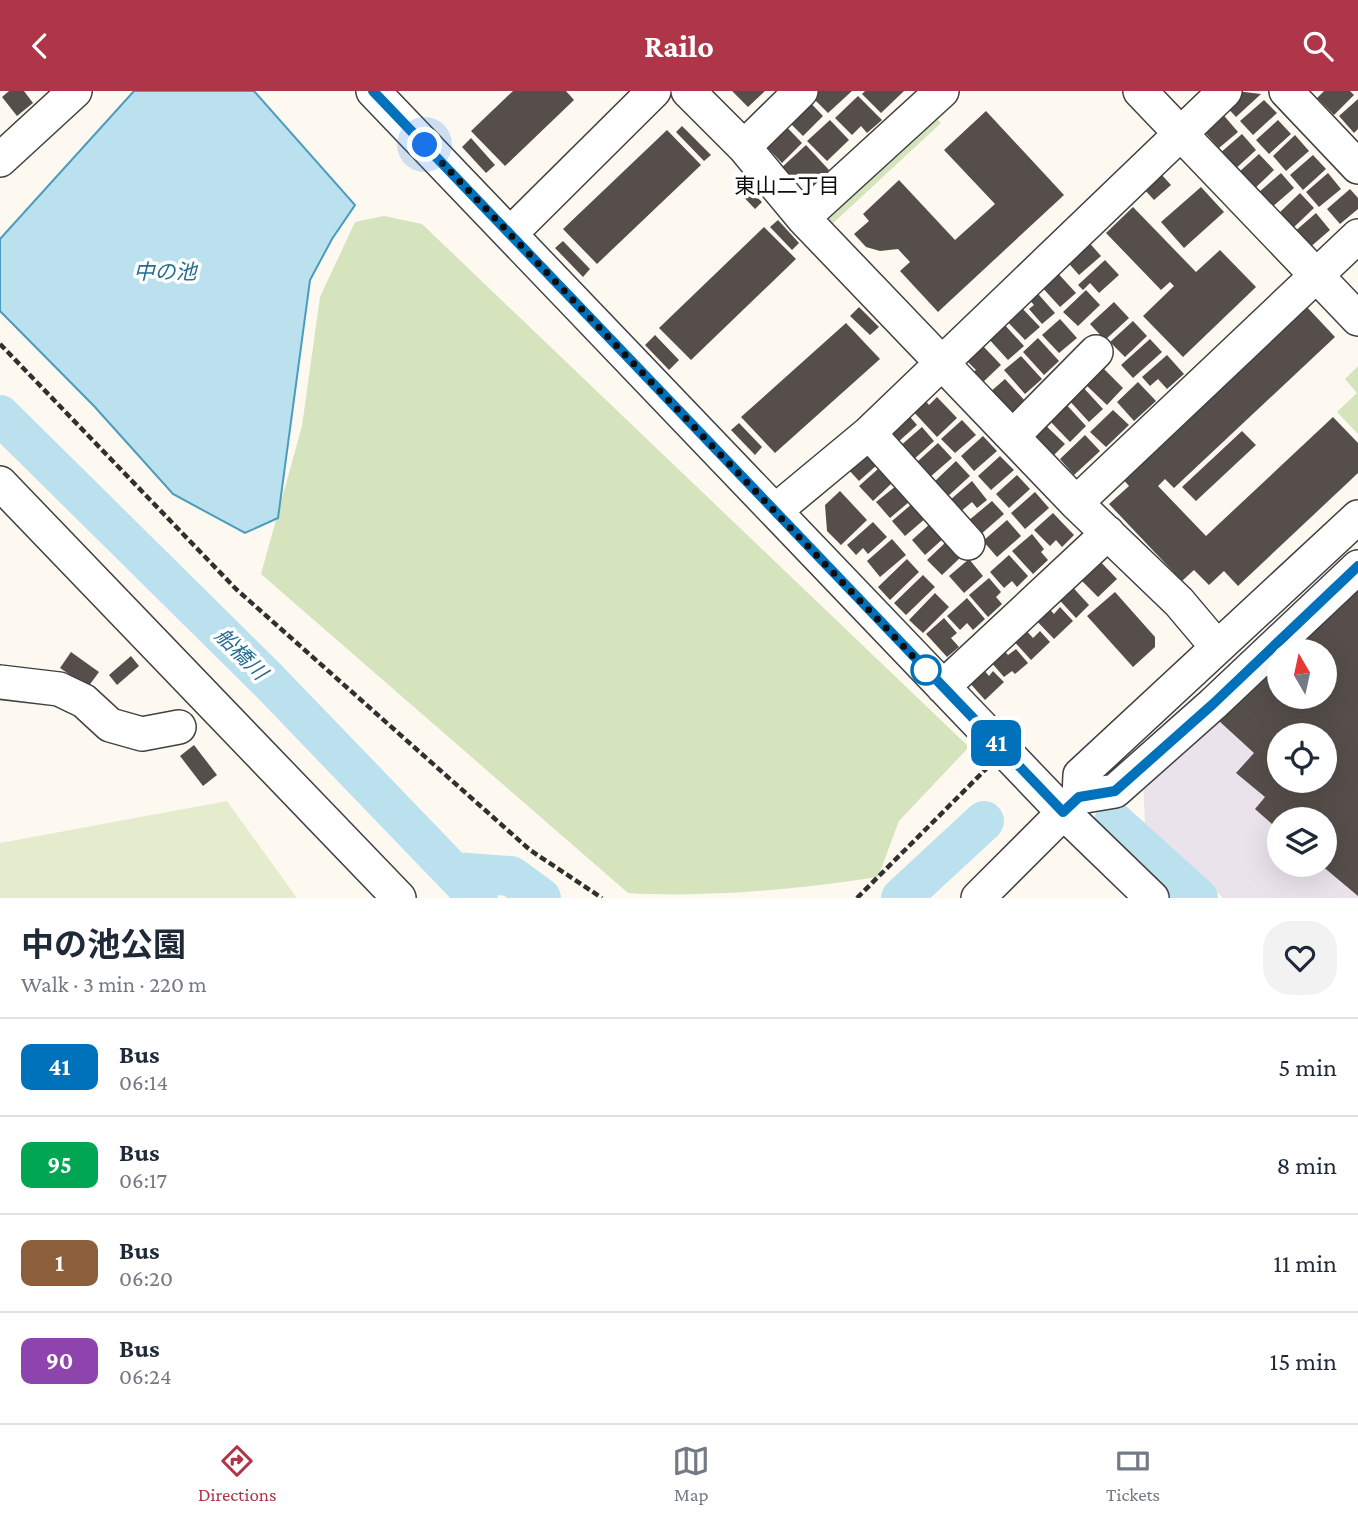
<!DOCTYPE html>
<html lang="en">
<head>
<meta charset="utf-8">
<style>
  body { margin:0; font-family:"Crimson Pro","Noto Sans JP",serif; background:#f2f2f3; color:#1f2937; height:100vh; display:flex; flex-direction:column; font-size:26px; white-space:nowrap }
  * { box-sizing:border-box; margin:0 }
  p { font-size:23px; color:#747a83 }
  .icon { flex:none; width:38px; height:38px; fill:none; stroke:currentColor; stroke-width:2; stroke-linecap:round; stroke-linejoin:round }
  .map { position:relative; height:807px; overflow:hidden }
  .panel { display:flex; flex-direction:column; background:#fff; flex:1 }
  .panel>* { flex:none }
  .badge { padding:0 14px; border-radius:10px; font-size:24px; line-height:46px }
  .needle { width:46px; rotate:351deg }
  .controls { position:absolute; left:1267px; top:548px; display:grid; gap:14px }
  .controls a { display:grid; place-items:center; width:70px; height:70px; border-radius:50%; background:#fff; box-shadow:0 7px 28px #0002; font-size:35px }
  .you { position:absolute; width:35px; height:35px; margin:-18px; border:5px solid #fff; border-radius:50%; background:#1a73e8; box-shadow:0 0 0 10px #1a73e833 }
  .map>.badge { position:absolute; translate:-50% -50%; box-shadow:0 0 0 4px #fff }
  .round { display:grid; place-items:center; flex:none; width:74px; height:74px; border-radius:28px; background:#f2f2f3 }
  .overview { display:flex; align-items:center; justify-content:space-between; height:119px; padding:0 21px }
  h1 { font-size:33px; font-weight:700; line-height:52px }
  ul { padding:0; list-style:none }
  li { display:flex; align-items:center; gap:21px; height:98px; padding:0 21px; border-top:2px solid #e0e1e3 }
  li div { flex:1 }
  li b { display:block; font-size:26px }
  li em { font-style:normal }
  li .badge { min-width:77px; font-weight:700; text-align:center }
  header { display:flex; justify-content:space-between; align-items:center; height:91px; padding:0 21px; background:#ae3648; color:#fff; font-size:32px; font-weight:700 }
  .dock { display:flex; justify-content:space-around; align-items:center; height:98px; border-top:2px solid #e0e1e3; background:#fff; font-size:19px; color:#747a83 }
  .dock a { display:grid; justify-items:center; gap:4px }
  .dock .on { color:#ae3648 }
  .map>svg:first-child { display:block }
  .industrial { fill:#eae3eb; fill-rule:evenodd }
  .green { fill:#d5e4bd }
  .pitch { fill:#e5ecce }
  .water { fill:#bbe1ef; stroke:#4a9cbd; stroke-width:2 }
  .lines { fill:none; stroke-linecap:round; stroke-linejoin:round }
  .river { stroke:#bbe1ef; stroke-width:40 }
  .building { fill:#554e4b; fill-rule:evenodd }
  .minor-casing { stroke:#414141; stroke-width:36 }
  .path { stroke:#303030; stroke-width:4.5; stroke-dasharray:7 3.5; stroke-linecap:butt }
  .minor { stroke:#fff; stroke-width:33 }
  .line-casing { stroke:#fff; stroke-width:16 }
  .line { stroke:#0072bc; stroke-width:10 }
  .walk { stroke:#0e0e0e; stroke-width:7; stroke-dasharray:0 12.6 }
  .stop-dot { fill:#fff; stroke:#0072bc; stroke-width:3.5 }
  .labels { text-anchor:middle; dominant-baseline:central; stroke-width:7; stroke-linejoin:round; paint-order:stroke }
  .neighbourhood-label { font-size:21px; fill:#0e0e0e; stroke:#fff }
  .water-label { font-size:21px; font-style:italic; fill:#256d91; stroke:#fff }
</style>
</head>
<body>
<header><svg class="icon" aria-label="back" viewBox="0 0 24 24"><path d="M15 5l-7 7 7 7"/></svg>Railo<svg class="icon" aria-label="search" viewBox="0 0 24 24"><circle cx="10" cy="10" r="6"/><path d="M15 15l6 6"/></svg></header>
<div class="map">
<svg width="1358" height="807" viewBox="0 0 1358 807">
  <rect width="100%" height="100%" fill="#fdf9f0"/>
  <path class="industrial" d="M1358 491V807H1223L1145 732 1143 689 1279 563V606H1325V560ZM1279 644H1325V690H1279ZM1279 728H1325V774H1279Z"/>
  <path class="green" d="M928 18 941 32 829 136 828 120Z
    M384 125 422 133 969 656 899 730 878 786C801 798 705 807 628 802L261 483 302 335 320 206 355 131Z
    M1358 275V343L1337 321 1357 302 1345 288Z"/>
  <path class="pitch" d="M227 710 297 807H0V752Z"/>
  <path class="water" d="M134 0H254L355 114 332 148 310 189 278 427 245 442 173 403 94 315 0 220V148Z"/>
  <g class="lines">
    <path class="river" d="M0 324 269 590 478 807
      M1114 731 1198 807
      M453 781 511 785 541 807
      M901 807 984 730"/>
  </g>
  <path class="building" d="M9 0H24L33 12 17 25 2 6Z
    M513 0H566L574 9 505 75 471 40Z
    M732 0H765L748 16Z
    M811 0H852L828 22 808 2Z
    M865 0H904L881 22 862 3Z
    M1236 0 1261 3 1236 26 1223 12Z
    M1324 0H1350L1354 4 1334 24 1317 7Z
    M804 5 823 25 803 45 783 25Z
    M858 5 882 29 867 42 861 35 852 44 835 27Z
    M1358 8V38L1354 42 1339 25Z
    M1264 9 1277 22 1253 44 1240 30Z
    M986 20 1064 104 938 221 900 180 910 171 898 158 880 160 866 156 854 143 869 130 863 123 899 89 955 149 995 113 944 59Z
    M1220 20 1238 41 1219 57 1201 37Z
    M780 29 802 52 782 72 760 49Z
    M830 29 849 49 827 70 807 50Z
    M1278 29 1291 43 1269 63 1256 49Z
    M682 35 711 64 704 70 676 41Z
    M667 39 701 74 597 173 563 138Z
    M1242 43 1256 59 1233 80 1219 63Z
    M1295 44 1309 60 1286 80 1273 65Z
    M471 47 495 74 486 82 462 56Z
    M806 54 829 79 813 94 804 84 794 94 780 78Z
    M1259 63 1274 79 1253 99 1238 82Z
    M1313 64 1326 78 1303 99 1290 84Z
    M1281 82 1294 97 1271 117 1258 102Z
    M1328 82 1341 98 1319 116 1306 101Z
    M1161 83 1171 94 1154 109 1144 98Z
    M743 93 762 111 755 118 737 99Z
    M1201 96 1224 121 1184 157 1161 131Z
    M1350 98 1358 107V118L1340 133 1327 118Z
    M1300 102 1314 117 1292 138 1278 123Z
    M1133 116 1196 181 1220 159 1256 196 1183 266 1143 225 1174 195 1170 191 1161 199 1106 142Z
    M1316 122 1330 139 1308 158 1293 142Z
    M778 129 799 152 792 159 770 136Z
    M764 136 796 168 691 269 659 237Z
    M1086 148 1101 165 1079 184 1064 167Z
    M563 150 590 178 583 186 555 157Z
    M1105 169 1119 184 1099 202 1090 192 1083 199 1078 194Z
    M1054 178 1076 202 1060 216 1039 193Z
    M1032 196 1055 222 1042 233 1029 218 1034 214 1024 203Z
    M1086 199 1100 214 1078 235 1063 221Z
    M1114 211 1129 227 1105 249 1090 233Z
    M1305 214 1335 246 1174 397 1165 388 1158 395 1206 445 1333 326 1358 352V382L1238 495 1224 480 1209 494 1194 479 1182 490 1109 413 1129 395 1122 387Z
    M1020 215 1040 236 1025 249 1005 228Z
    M859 216 879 236 870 244 850 225Z
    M1060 228 1077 247 1059 262 1042 244Z
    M1133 230 1147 245 1125 266 1110 251Z
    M846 232 880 268 775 362 741 326Z
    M1003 232 1024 255 1008 269 987 246Z
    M655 244 679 269 669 279 645 254Z
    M1038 247 1059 270 1044 284 1023 261Z
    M1150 248 1162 261 1133 287 1121 274Z
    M983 255 1001 274 981 293 971 283 976 279 967 270Z
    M1167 264 1184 283 1167 298 1158 288 1150 295 1142 286Z
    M1021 265 1042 288 1025 303 1004 279Z
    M1102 276 1123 297 1107 314 1085 293Z
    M1005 288 1027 312 1010 327 989 302Z
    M1138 291 1156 310 1134 330 1117 311Z
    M1081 294 1103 318 1089 331 1067 307Z
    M937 306 957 327 937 346 911 318 923 307 929 314Z
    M1064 311 1086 335 1070 351 1047 327Z
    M1113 319 1129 334 1106 356 1090 341Z
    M905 320 917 334 897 352 889 344Z
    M962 329 976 344 955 362 941 348Z
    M1041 330 1065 353 1049 369 1025 346Z
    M739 332 762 356 755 364 731 339Z
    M922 336 934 350 912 370 899 356Z
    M1242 340 1256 354 1196 410 1182 396Z
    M1085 344 1100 360 1074 384 1060 368Z
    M983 345 997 360 974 380 961 365Z
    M938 352 952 367 930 386 917 371Z
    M865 360 877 374 859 390 847 377Z
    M1000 365 1014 379 991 399 978 385Z
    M956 370 970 385 947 406 934 391Z
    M878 378 892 392 873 410 859 395Z
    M1017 384 1030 398 1009 417 996 403Z
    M972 390 987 409 977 417 972 411 960 421 950 409Z
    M896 395 909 411 890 427 876 411Z
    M840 400 867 429 841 454 827 440 825 414Z
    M1035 401 1049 417 1025 438 1011 422Z
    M992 410 1004 423 980 444 968 430Z
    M913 412 926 427 905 445 892 430Z
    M1053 422 1074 444 1062 456 1056 449 1050 455 1034 439Z
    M1007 429 1021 445 997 466 983 450Z
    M873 431 887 446 868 463 863 457 856 464 847 454Z
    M932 431 945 446 925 464 912 449Z
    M1032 443 1044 458 1041 461 1048 469 1033 483 1012 460Z
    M892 448 906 464 880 486 867 470Z
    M946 451 961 466 942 484 927 469Z
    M1009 464 1028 485 1017 496 1012 490 1004 497 990 481Z
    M1096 466 1117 488 1098 506 1076 484Z
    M907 468 919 481 890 509 878 496Z
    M969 468 983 485 964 502 949 485Z
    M923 484 935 496 906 524 894 512Z
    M989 487 1001 501 996 506 1002 513 988 526 969 504Z
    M1067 490 1089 514 1076 527 1053 502Z
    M1358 492V805L1321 774H1325V728H1279V739L1255 718 1265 706 1236 682 1254 662 1218 629 1279 569V606H1325V560H1288ZM1279 644H1325V690H1279Z
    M1115 501 1155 546V556L1133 576 1087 525Z
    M935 502 949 516 923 542 909 529Z
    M967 507 985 528 973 539 967 532 960 539 947 525Z
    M1045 513 1054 523 1060 516 1073 530 1054 548 1032 525Z
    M944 527 957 542 951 547 959 556 947 566 926 543Z
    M1022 535 1033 547 1040 540 1050 551 1031 569 1010 546Z
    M1000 555 1008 564 1016 558 1028 572 1015 583 1012 580 1004 586 990 570Z
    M71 561 99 581 88 596 60 577Z
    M131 565 139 575 117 594 109 584Z
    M982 577 989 585 993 580 1004 591 985 609 968 590Z
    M194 654 217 684 203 695 180 665Z"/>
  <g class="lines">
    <g class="minor-casing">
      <path id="minor" d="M373 0 1063 721 1152 807
        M688 0 744 56 803 127 1076 412 1179 511 1217 556
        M1140 0 1358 228
        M1286 0 1358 76
        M744 56 801 0
        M0 69 75 0
        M803 127 942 0
        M510 143 654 0
        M869 342 968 452
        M1013 345 1096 261
        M0 392 399 807
        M1076 412 1358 145
        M775 420 869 342 1225 0
        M0 591 59 598 84 610 110 634 142 643 179 636
        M943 596 1108 442
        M1079 706 1080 684 1358 426
        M978 807 1079 706 1115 700 1213 613 1358 476"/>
    </g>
    <path class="path" d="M0 253 236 498 530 759 602 807
      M857 807 987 677"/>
    <use href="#minor" class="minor"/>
  </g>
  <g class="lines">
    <g class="line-casing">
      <path id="line" d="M373 0 1063 721 1079 706 1115 700 1213 613 1358 475"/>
    </g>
    <use href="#line" class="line"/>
    <path class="walk" d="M425 54 929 582 926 579"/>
  </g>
  <circle class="stop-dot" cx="926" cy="579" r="14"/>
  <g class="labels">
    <g class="neighbourhood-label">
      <text x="787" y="95">東山二丁目</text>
    </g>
    <g class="water-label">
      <text x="165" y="181">中の池</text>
      <text transform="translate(241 563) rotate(45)">船橋川</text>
    </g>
  </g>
</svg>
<div class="controls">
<a><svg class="needle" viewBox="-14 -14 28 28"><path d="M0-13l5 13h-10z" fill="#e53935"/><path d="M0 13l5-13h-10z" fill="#747a83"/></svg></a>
<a><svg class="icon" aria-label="locate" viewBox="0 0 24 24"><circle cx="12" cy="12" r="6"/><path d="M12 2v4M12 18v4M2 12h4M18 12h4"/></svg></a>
<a><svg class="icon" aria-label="layers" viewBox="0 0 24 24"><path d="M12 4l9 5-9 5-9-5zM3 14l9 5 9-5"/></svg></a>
</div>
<div class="you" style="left:425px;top:54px"></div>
<b class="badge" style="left:996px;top:652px;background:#0072bc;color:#fff">41</b>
</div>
<section class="panel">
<div class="overview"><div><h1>中の池公園</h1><p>Walk · 3 min · 220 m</p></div><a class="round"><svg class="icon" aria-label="heart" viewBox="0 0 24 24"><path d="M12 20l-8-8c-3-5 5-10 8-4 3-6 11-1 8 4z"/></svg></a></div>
<ul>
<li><span class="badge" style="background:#0072bc;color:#fff">41</span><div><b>Bus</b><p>06:14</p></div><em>5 min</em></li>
<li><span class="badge" style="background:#00a651;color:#fff">95</span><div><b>Bus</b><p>06:17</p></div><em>8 min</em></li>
<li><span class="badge" style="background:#8b5e3c;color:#fff">1</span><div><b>Bus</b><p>06:20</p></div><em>11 min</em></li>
<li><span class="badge" style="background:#8e44ad;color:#fff">90</span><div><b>Bus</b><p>06:24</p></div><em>15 min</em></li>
</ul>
</section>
<nav class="dock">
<a class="on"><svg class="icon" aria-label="directions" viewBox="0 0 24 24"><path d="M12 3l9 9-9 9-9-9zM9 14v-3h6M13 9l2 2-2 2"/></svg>Directions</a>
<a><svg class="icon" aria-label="map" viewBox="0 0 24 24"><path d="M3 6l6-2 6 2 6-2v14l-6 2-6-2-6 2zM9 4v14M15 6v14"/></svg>Map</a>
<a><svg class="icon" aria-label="tickets" viewBox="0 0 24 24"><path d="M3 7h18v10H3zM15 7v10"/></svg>Tickets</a>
</nav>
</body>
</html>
